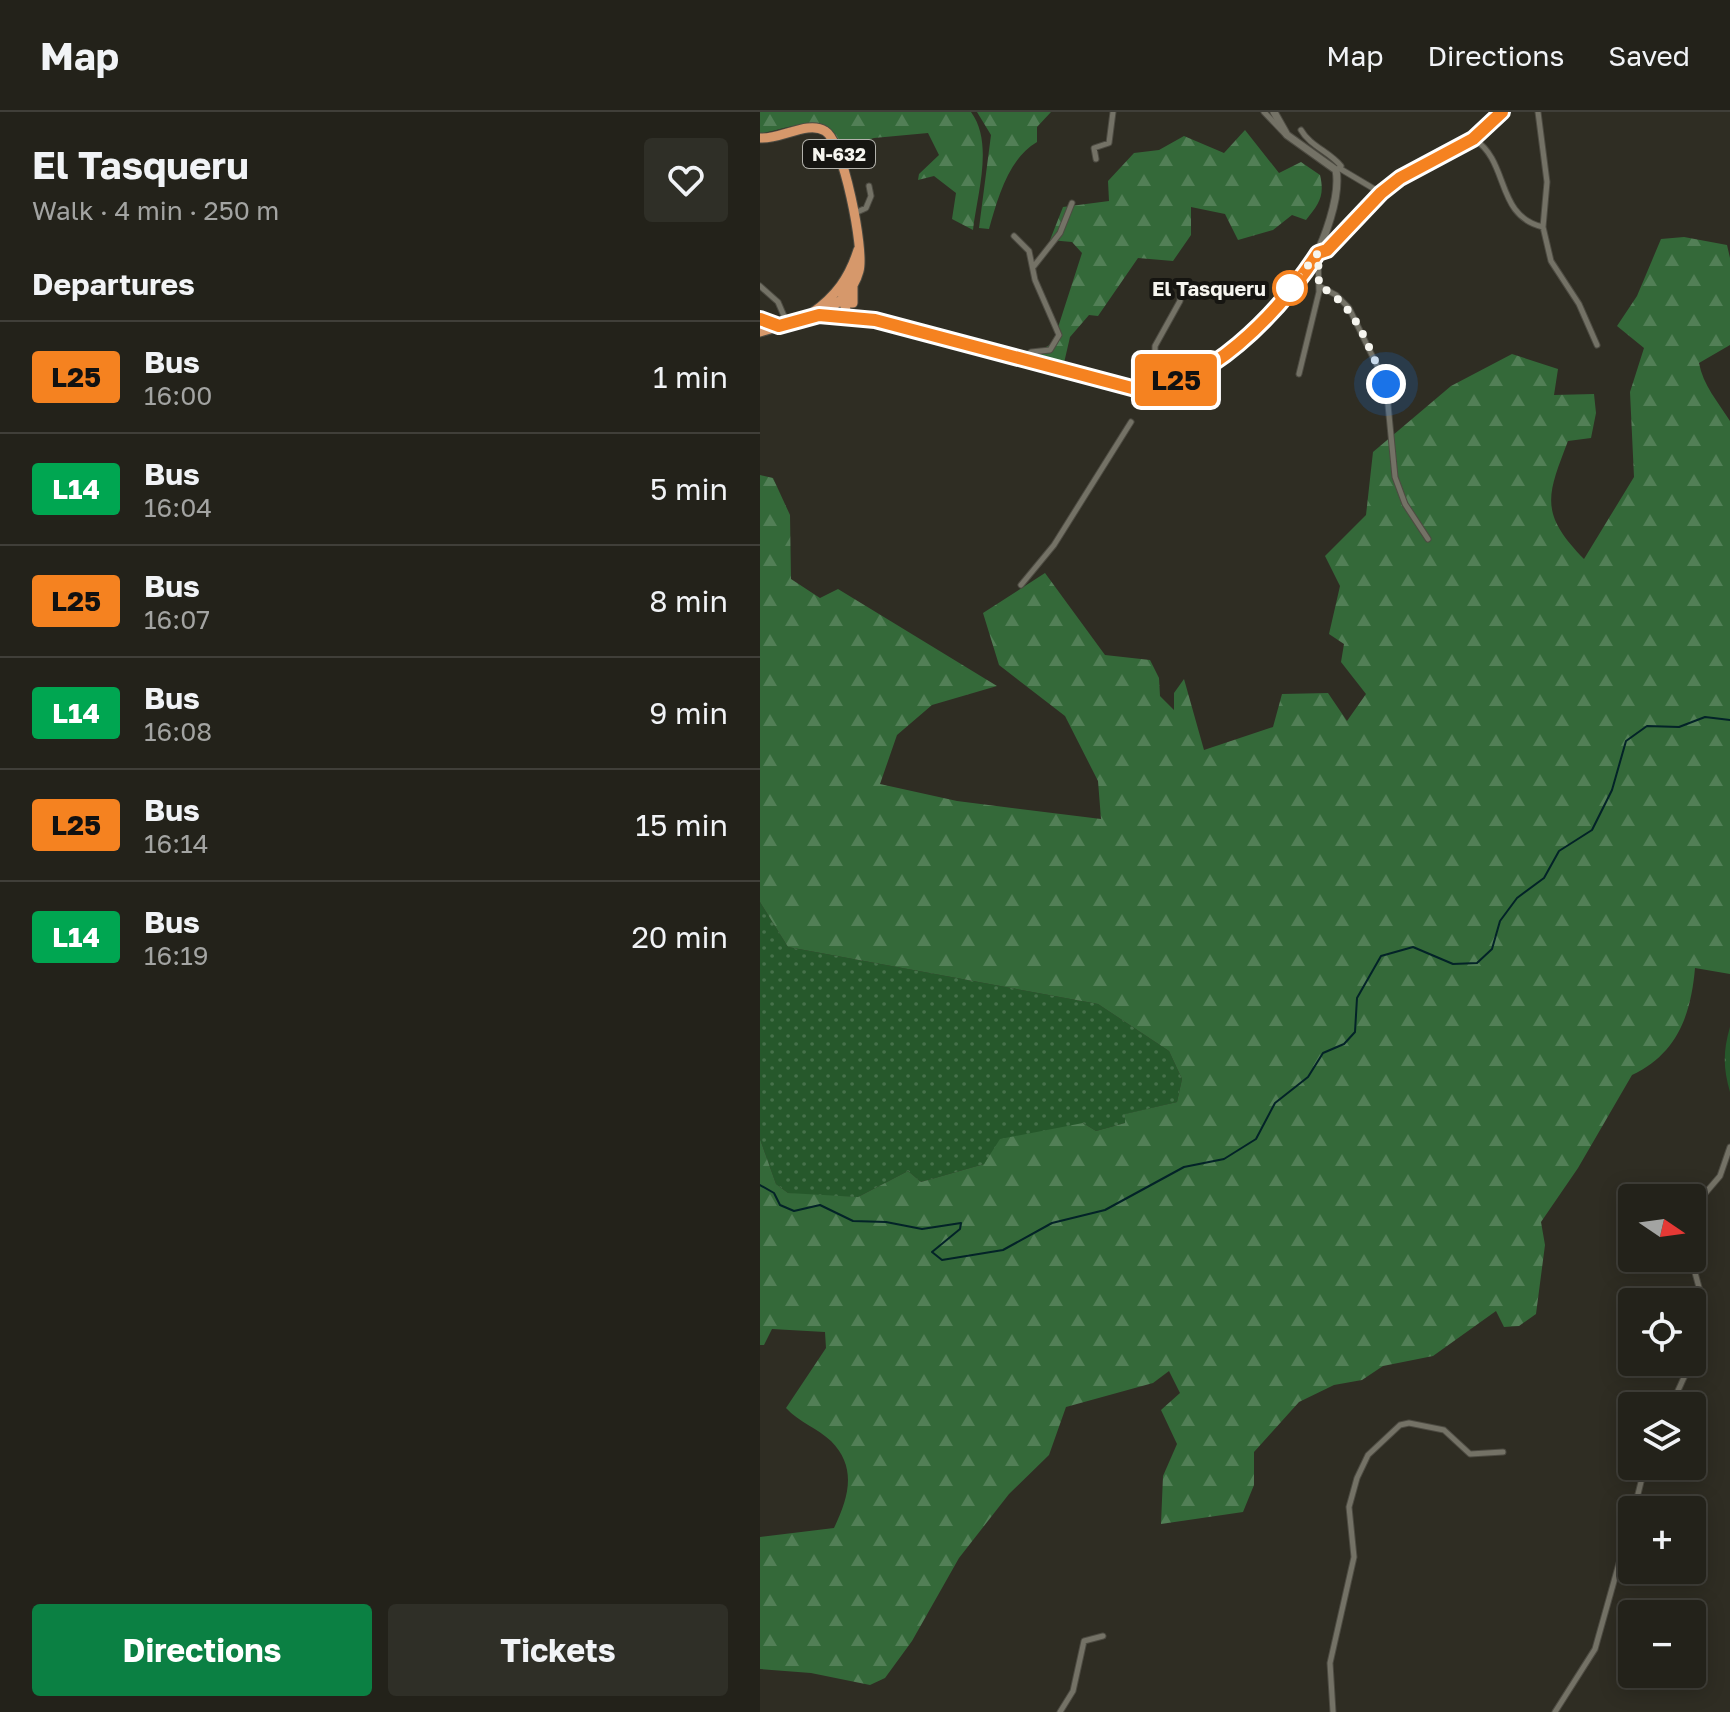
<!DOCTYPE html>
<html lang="en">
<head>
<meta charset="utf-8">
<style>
  body { margin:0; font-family:"Golos Text",sans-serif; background:#2f2f27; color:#f1f3f6; height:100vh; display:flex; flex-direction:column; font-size:30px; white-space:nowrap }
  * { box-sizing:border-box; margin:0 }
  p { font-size:26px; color:#a3a4a2 }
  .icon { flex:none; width:44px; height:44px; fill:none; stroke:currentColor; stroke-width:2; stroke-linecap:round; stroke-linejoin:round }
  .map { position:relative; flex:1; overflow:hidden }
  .panel { display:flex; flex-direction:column; background:#23221a; width:760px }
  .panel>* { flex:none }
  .badge { padding:0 16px; border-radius:6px; font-size:28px; line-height:52px }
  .needle { width:52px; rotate:103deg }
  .tools { position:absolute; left:858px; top:1072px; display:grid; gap:16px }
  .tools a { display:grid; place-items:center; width:88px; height:88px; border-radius:8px; background:#23221a; box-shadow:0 4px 20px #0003,0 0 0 2px #403f39; font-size:40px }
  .you { position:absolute; width:40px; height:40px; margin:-20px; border:6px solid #fff; border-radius:50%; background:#1a73e8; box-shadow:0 0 0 12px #1a73e833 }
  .map>.badge { position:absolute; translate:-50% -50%; box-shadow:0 0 0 4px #fff }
  h2 { padding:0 32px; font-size:30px; line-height:72px }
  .round { display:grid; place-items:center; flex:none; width:84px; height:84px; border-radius:8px; background:#2f2f27 }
  .summary { display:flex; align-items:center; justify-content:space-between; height:136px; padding:0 32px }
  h1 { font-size:38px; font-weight:700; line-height:60px }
  .button { display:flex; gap:16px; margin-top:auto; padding:16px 32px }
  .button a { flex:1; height:92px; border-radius:8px; background:#0b8043; color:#fff; font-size:32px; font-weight:700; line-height:92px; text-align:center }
  .button a+a { background:#2f2f27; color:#f1f3f6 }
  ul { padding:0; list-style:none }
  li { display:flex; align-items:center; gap:24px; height:112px; padding:0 32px; border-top:2px solid #403f39 }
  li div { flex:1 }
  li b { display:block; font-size:30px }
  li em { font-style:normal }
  li .badge { min-width:88px; font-weight:700; text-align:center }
  header { display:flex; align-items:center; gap:48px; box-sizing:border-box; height:112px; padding:0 40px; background:#23221a; border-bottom:2px solid #403f39 }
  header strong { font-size:38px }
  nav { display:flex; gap:44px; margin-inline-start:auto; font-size:28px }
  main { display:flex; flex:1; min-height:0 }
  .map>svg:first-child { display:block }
  .green { fill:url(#green-dots) }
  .forest { fill:url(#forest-firs) }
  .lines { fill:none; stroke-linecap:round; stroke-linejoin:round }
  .stream { stroke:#032328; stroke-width:2 }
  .minor-casing { stroke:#4d4b42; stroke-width:7 }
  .tertiary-casing { stroke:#4d4b42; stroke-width:9 }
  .trunk-casing { stroke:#4d4b42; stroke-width:11 }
  .minor { stroke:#747266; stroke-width:5 }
  .tertiary { stroke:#747266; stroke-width:7 }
  .trunk { stroke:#d6986b; stroke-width:9 }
  .line-casing { stroke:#fff; stroke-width:18 }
  .line { stroke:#f58220; stroke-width:12 }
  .walk { stroke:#f6f5ef; stroke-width:8; stroke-dasharray:0 14.4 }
  .stop-dot { fill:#fff; stroke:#f58220; stroke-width:4 }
  .labels { text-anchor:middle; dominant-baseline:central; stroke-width:8; stroke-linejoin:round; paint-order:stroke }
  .shield { fill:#161511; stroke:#b3b2ac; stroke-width:2 }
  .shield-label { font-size:18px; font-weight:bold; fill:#f6f5ef }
  .stop-label { font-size:20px; font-weight:bold; fill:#f6f5ef; stroke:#161511; text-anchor:end }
</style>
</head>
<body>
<header>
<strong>Map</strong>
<nav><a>Map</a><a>Directions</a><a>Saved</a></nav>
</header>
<main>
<section class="panel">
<div class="summary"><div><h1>El Tasqueru</h1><p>Walk · 4 min · 250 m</p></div><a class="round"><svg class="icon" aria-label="heart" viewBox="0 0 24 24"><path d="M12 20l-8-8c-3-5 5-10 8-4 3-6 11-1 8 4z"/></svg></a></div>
<h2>Departures</h2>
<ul>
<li><span class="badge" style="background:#f58220;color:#111">L25</span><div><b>Bus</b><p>16:00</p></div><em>1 min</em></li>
<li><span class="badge" style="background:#00a651;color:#fff">L14</span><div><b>Bus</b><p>16:04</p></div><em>5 min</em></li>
<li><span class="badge" style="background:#f58220;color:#111">L25</span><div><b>Bus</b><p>16:07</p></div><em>8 min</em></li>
<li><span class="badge" style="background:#00a651;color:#fff">L14</span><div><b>Bus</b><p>16:08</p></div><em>9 min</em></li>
<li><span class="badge" style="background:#f58220;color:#111">L25</span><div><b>Bus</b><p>16:14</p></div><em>15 min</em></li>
<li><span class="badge" style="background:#00a651;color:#fff">L14</span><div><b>Bus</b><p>16:19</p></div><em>20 min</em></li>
</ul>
<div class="button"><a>Directions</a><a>Tickets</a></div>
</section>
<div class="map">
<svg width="970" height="1600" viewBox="0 0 970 1600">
  <defs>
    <pattern id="green-dots" width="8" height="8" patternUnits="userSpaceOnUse" patternTransform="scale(2)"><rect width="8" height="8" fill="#26582b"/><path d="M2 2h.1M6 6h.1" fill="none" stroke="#46714a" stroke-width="1.8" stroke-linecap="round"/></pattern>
    <pattern id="forest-firs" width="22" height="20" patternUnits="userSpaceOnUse" patternTransform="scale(2)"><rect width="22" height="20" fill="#346939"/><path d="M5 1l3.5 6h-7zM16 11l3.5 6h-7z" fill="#527f56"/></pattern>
  </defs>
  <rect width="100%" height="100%" fill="#2f2d23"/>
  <path class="green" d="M0 790 28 835 338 892 409 939 422 967 417 990 366 1002 365 1011 336 1019 323 1011 224 1052 161 1070 148 1059 98 1085 46 1084 28 1081 16 1072 0 1027Z
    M970 915V980C963 956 963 939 970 915Z"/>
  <path class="forest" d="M0 0H211C234 31 217 82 213 118L192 107 196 81 174 64 158 68 159 62 179 43 168 21 114 26 82 35C68 0 29 15 0 22Z
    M217 0H291L277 15V30C248 47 238 86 229 117L219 116 231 23Z
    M485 18 519 61 541 50 560 63C565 84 559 92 546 108L532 103 513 118 478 128 465 102 431 95V123L413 149 378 146 338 204 329 203 310 225 304 251 274 242 293 231 322 141 312 130 290 128 303 95 349 89 348 69 374 41 399 38 424 24 464 41Z
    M924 125 967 133 970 146V233L939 251C943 273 958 290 970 309V862L935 856C931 903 917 942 872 963L818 1056 781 1110 785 1133 776 1202 759 1214 744 1215 736 1199 673 1244 623 1254 602 1268 574 1273 539 1290 494 1340V1373L483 1400 401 1412 403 1364 417 1332 401 1298 420 1281 409 1259 393 1271 306 1295 289 1343 249 1382 199 1446 152 1529 125 1566 110 1573 51 1561 0 1557V1425L74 1416C88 1387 98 1356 71 1329 57 1316 39 1310 26 1296L66 1236 65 1220 12 1217 4 1233H0V1027L16 1072 28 1081 98 1085 148 1059 161 1070 224 1052 240 1027 323 1011 336 1019 365 1011V1002L417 990 422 967 409 939 338 892 28 835 0 790V363L13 366 30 403 31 467 60 486 78 477 237 574 172 593 137 623 120 672 197 689 341 707 338 669 305 604 239 553 223 501 285 461 345 543 390 548 399 566 400 584 414 598V581L424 567 444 638 513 615 522 582 568 581 587 609 606 582 581 550 584 532 569 522 580 474 565 444 606 403 613 340 691 274 752 242 798 257 794 283 834 282 836 301 831 326 808 329C787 384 779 401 824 447L874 365 870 280 884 236 857 214 877 184 901 127Z"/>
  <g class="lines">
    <path class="stream" d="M0 1073 14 1081 20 1093 34 1099 60 1093 93 1109 126 1110 162 1117 201 1111 200 1117 172 1140 182 1148 243 1138 292 1111 345 1098 424 1055 464 1047 496 1027 515 991 548 965 563 941 584 932 595 920 597 886 621 844 653 835 693 852 717 851 732 837 740 809 757 786 784 766 799 739 832 718 852 678 866 629 887 614 919 615 945 605 970 608"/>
    <g class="minor-casing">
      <path id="minor" d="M504 0 525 22
        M778 0 787 70 783 115
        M541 18C550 34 570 40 581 54
        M714 27C750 50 735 104 783 115L791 149 819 192 837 233
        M336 47 334 36 349 31 353 0
        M579 56 621 81
        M95 101 106 96 111 84 109 74
        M254 124 269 139 275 168 299 223 290 238 271 240 264 245
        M274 154 300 121 312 91
        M0 174 18 190 27 211
        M559 174 576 183 589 196 626 272 635 365 645 392 668 427
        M395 252 397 274
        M539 262 559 180 558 142
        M415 269 395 251V234L420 189V183
        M261 473 294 433 371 310
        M932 1109 942 1085 960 1064 970 1035
        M931 1146 943 1190 932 1244
        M911 1294 931 1250
        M874 1398 885 1354
        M300 1600 313 1579 324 1529 343 1524
        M573 1600 570 1551 594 1445 589 1395 597 1366 608 1343 640 1313 649 1311 684 1318 710 1342 743 1340
        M795 1600 835 1537 872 1405"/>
    </g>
    <g class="tertiary-casing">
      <path id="tertiary" d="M558 141 567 138 621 81 640 66 713 27 742 0
        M87 203 384 277 415 269 468 244 551 152C564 130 581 84 576 58L527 23 514 0
        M0 207 19 214"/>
    </g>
    <g class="trunk-casing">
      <path id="trunk" d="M0 26C20 28 48 8 65 19 83 29 105 139 99 159 93 181 78 192 59 203
        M78 190 93 191V174
        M52 201C76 184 89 166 98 138
        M0 220 59 203H87L82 181 91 160"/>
    </g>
    <use href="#minor" class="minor"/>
    <use href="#tertiary" class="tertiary"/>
    <use href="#trunk" class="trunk"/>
  </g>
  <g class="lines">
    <g class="line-casing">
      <path id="line" d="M0 207 19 214 59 203 115 208 372 276C444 284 522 196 558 141L567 138 621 81 640 66 713 27 742 0"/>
    </g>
    <use href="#line" class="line"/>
    <path class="walk" d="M530 176 558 141 559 174C598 194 607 235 626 272"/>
  </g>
  <circle class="stop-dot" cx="530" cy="176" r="16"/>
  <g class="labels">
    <rect class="shield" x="43" y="28" width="72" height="28" rx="6"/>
    <g class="shield-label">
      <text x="79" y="42">N-632</text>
    </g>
    <g class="stop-label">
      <text x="506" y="176">El Tasqueru</text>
    </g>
  </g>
</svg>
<div class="tools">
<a><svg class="needle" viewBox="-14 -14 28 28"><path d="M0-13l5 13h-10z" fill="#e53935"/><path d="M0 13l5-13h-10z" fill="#a3a4a2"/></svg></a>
<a><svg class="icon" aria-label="locate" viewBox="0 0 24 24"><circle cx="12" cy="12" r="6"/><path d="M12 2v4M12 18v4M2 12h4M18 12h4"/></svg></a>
<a><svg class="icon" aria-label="layers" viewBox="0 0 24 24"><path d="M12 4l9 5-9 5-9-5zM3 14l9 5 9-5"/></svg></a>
<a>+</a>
<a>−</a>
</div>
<div class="you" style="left:626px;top:272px"></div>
<b class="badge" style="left:416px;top:268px;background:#f58220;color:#111">L25</b>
</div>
</main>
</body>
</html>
